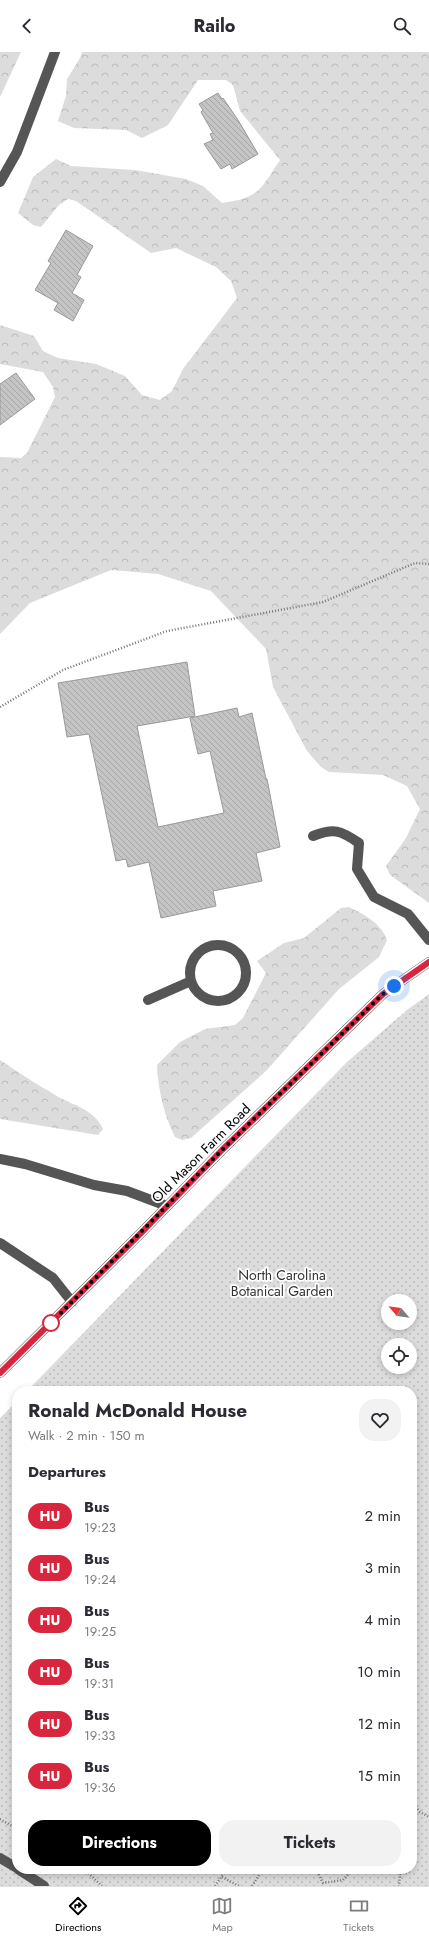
<!DOCTYPE html>
<html lang="en">
<head>
<meta charset="utf-8">
<style>
  body { margin:0; font-family:Jost,sans-serif; background:#f2f2f3; color:#2b2b33; height:100vh; display:flex; flex-direction:column; font-size:15px; white-space:nowrap }
  * { box-sizing:border-box; margin:0 }
  p { font-size:13px; color:#7c7c81 }
  .icon { flex:none; width:22px; height:22px; fill:none; stroke:currentColor; stroke-width:2; stroke-linecap:round; stroke-linejoin:round }
  .map { position:relative; flex:1; overflow:hidden }
  .panel { position:absolute; left:12px; top:1334px; width:405px; height:488px; display:flex; flex-direction:column; background:#fff; border-radius:16px; box-shadow:0 2px 6px #0003 }
  .panel>* { flex:none }
  .badge { padding:0 8px; border-radius:13px; font-size:14px; line-height:26px }
  .needle { width:26px; rotate:298deg }
  .buttons { position:absolute; left:381px; top:1242px; display:grid; gap:8px }
  .buttons a { display:grid; place-items:center; width:36px; height:36px; border-radius:50%; background:#fff; box-shadow:0 2px 6px #0003; font-size:20px }
  .you { position:absolute; width:20px; height:20px; margin:-10px; border:3px solid #fff; border-radius:50%; background:#1a73e8; box-shadow:0 0 0 6px #1a73e833 }
  .map>.badge { position:absolute; translate:-50% -50%; box-shadow:0 0 0 2px #fff }
  h2 { padding:0 16px; font-size:15px; line-height:36px }
  .round { display:grid; place-items:center; flex:none; width:42px; height:42px; border-radius:16px; background:#f2f2f3 }
  .overview { display:flex; align-items:center; justify-content:space-between; height:68px; padding:0 16px }
  h1 { font-size:19px; font-weight:700; line-height:30px }
  .button { display:flex; gap:8px; margin-top:auto; padding:8px 16px }
  .button a { flex:1; height:46px; border-radius:16px; background:#000; color:#fff; font-size:16px; font-weight:700; line-height:46px; text-align:center }
  .button a+a { background:#f2f2f3; color:#2b2b33 }
  ul { padding:0; list-style:none }
  li { display:flex; align-items:center; gap:12px; height:52px; padding:0 16px }
  li div { flex:1 }
  li b { display:block; font-size:15px }
  li em { font-style:normal }
  li .badge { min-width:44px; font-weight:700; text-align:center }
  header { display:flex; justify-content:space-between; align-items:center; height:52px; padding:0 16px; background:#fff; font-size:18px; font-weight:700 }
  .tab-bar { display:flex; justify-content:space-around; align-items:center; height:56px; border-top:1px solid #e1e1e2; background:#fff; font-size:11px; color:#7c7c81 }
  .tab-bar a { display:grid; justify-items:center; gap:2px }
  .tab-bar .active { color:#000 }
  .map>svg:first-child { display:block }
  .forest { fill:url(#forest-crowns) }
  .garden { fill:url(#garden-dots); fill-rule:evenodd }
  .building { fill:url(#building-back-hatch); stroke:#999 }
  .lines { fill:none; stroke-linecap:round; stroke-linejoin:round }
  .path { stroke:#777; stroke-width:2.5; stroke-dasharray:1 2; stroke-linecap:butt }
  .minor { stroke:#555; stroke-width:10 }
  .line-casing { stroke:#fff; stroke-width:9 }
  .line { stroke:#d7263d; stroke-width:6 }
  .walk { stroke:#000; stroke-width:4; stroke-dasharray:0 7.2 }
  .stop-dot { fill:#fff; stroke:#d7263d; stroke-width:2 }
  .labels { text-anchor:middle; dominant-baseline:central; stroke-width:3.5; stroke-linejoin:round; paint-order:stroke }
  .street-label { font-size:14px; fill:#000; stroke:#fff }
  .park-label { font-size:14px; fill:#333; stroke:#fff }
</style>
</head>
<body>
<header><svg class="icon" aria-label="back" viewBox="0 0 24 24"><path d="M15 5l-7 7 7 7"/></svg>Railo<svg class="icon" aria-label="search" viewBox="0 0 24 24"><circle cx="10" cy="10" r="6"/><path d="M15 15l6 6"/></svg></header>
<div class="map">
<svg width="429" height="1834" viewBox="0 0 429 1834">
  <defs>
    <pattern id="forest-crowns" width="20" height="18" patternUnits="userSpaceOnUse"><rect width="20" height="18" fill="#dcdcdc"/><path d="M2 6a3 3 0 1 1 6 0M12 15a3 3 0 1 1 6 0" fill="none" stroke="#bbb"/></pattern>
    <pattern id="garden-dots" width="8" height="8" patternUnits="userSpaceOnUse"><rect width="8" height="8" fill="#dcdcdc"/><path d="M2 2h.1M6 6h.1" fill="none" stroke="#bbb" stroke-width="1.8" stroke-linecap="round"/></pattern>
    <pattern id="building-back-hatch" width="6" height="6" patternUnits="userSpaceOnUse"><rect width="6" height="6" fill="#c4c4c4"/><path d="M-1 5l2 2M0 0l6 6M5-1l2 2" fill="none" stroke="#a7a7a7"/></pattern>
  </defs>
  <rect width="100%" height="100%" fill="#fff"/>
  <path class="forest" d="M0 0H21L0 45Z
    M82 0H429V851L390 823 386 814 406 786 420 757 407 734 383 723 329 720 321 715 307 699 273 635 266 597 211 539 158 522 111 518 30 551 0 582V405L21 406 27 401 55 345 53 335 43 320 0 312V273L34 284 43 299 58 306 96 312 125 324 142 343 160 348 172 339 183 317 237 246 231 229 216 215 176 196 151 201 76 149 68 147 59 153 41 175 33 173 18 161 33 125 56 107 71 114 135 118 186 127 203 134 222 151C259 146 260 138 280 108L240 59 233 33 226 28H198L168 73 142 86 126 78 74 76 58 69 66 44 67 27 80 6Z
    M349 855C365 863 381 871 387 888L379 905 339 937 266 1019 191 1086 182 1088 175 1085C164 1064 158 1037 157 1013L180 990 205 977 235 973 243 966 266 921 257 909 284 891 304 886 341 856Z
    M0 1008C17 1019 34 1031 52 1041 70 1053 94 1056 103 1077L98 1083 0 1067Z"/>
  <path class="garden" d="M429 942V1834H0V1366L17 1349V1817H412V1339H27L347 1010 407 958ZM388 1249H410V1271H388ZM388 1293H410V1315H388Z"/>
  <path class="building" d="M218 41 222 47 223 46 238 68 258 102 232 117 230 112 221 117 204 92 213 88 210 82 213 81 201 60 203 58 199 52Z
    M66 178 93 194 77 223 81 225 72 241 84 248 73 269 54 258 58 251 35 238 51 211 48 209Z
    M16 321 35 347 0 373V332Z
    M187 610 195 664 137 674 158 775 224 761 210 699 198 702 190 666 237 656 239 665 252 661 266 727H267L280 795 256 801 262 829 213 839 216 854 161 866 149 810 128 815 126 807 116 809 89 682 67 685 58 631Z"/>
  <g class="lines">
    <path class="path" d="M0 655 63 618 167 579 323 550 415 511 429 512
      M17 1395V1396
      M412 1750 420 1760 429 1765
      M0 1767 17 1777
      M84 1817 102 1834
      M316 1817 323 1831 343 1828 352 1818 358 1817
      M392 1817 400 1822 399 1834
      M400 1822 411 1819
      M222 1825 239 1834
      M215 1834 227 1817
      M252 1834 263 1817"/>
    <path class="minor" d="M0 130 17 100 55 0
      M313 784C334 776 340 778 359 791L357 817 374 845 408 862 429 888
      M190 921a28 28 0 1 1 56 0a28 28 0 1 1-56 0Z
      M148 948 191 929
      M0 1107 25 1112 94 1133 127 1139 167 1154
      M0 1191 53 1226 72 1250
      M0 1321 142 1180 222 1098 383 942 429 910
      M0 1806 17 1816
      M18 1817 44 1834"/>
  </g>
  <g class="lines">
    <g class="line-casing">
      <path id="line" d="M0 1321 142 1180 222 1098 383 942 429 910"/>
    </g>
    <use href="#line" class="line"/>
    <path class="walk" d="M51 1271 222 1098 383 942 394 934"/>
  </g>
  <circle class="stop-dot" cx="51" cy="1271" r="8"/>
  <g class="labels">
    <g class="street-label">
      <text transform="translate(201 1101) rotate(-45)">Old Mason Farm Road</text>
    </g>
    <g class="park-label">
      <text x="282" y="1223">North Carolina<tspan x="282" dy="16">Botanical Garden</tspan></text>
    </g>
  </g>
</svg>
<div class="buttons">
<a><svg class="needle" viewBox="-14 -14 28 28"><path d="M0-13l5 13h-10z" fill="#e53935"/><path d="M0 13l5-13h-10z" fill="#7c7c81"/></svg></a>
<a><svg class="icon" aria-label="locate" viewBox="0 0 24 24"><circle cx="12" cy="12" r="6"/><path d="M12 2v4M12 18v4M2 12h4M18 12h4"/></svg></a>
</div>
<div class="you" style="left:394px;top:934px"></div>
<section class="panel">
<div class="overview"><div><h1>Ronald McDonald House</h1><p>Walk · 2 min · 150 m</p></div><a class="round"><svg class="icon" aria-label="heart" viewBox="0 0 24 24"><path d="M12 20l-8-8c-3-5 5-10 8-4 3-6 11-1 8 4z"/></svg></a></div>
<h2>Departures</h2>
<ul>
<li><span class="badge" style="background:#d7263d;color:#fff">HU</span><div><b>Bus</b><p>19:23</p></div><em>2 min</em></li>
<li><span class="badge" style="background:#d7263d;color:#fff">HU</span><div><b>Bus</b><p>19:24</p></div><em>3 min</em></li>
<li><span class="badge" style="background:#d7263d;color:#fff">HU</span><div><b>Bus</b><p>19:25</p></div><em>4 min</em></li>
<li><span class="badge" style="background:#d7263d;color:#fff">HU</span><div><b>Bus</b><p>19:31</p></div><em>10 min</em></li>
<li><span class="badge" style="background:#d7263d;color:#fff">HU</span><div><b>Bus</b><p>19:33</p></div><em>12 min</em></li>
<li><span class="badge" style="background:#d7263d;color:#fff">HU</span><div><b>Bus</b><p>19:36</p></div><em>15 min</em></li>
</ul>
<div class="button"><a>Directions</a><a>Tickets</a></div>
</section>
</div>
<nav class="tab-bar">
<a class="active"><svg class="icon" aria-label="directions" viewBox="0 0 24 24"><path d="M12 3l9 9-9 9-9-9zM9 14v-3h6M13 9l2 2-2 2"/></svg>Directions</a>
<a><svg class="icon" aria-label="map" viewBox="0 0 24 24"><path d="M3 6l6-2 6 2 6-2v14l-6 2-6-2-6 2zM9 4v14M15 6v14"/></svg>Map</a>
<a><svg class="icon" aria-label="tickets" viewBox="0 0 24 24"><path d="M3 7h18v10H3zM15 7v10"/></svg>Tickets</a>
</nav>
</body>
</html>
